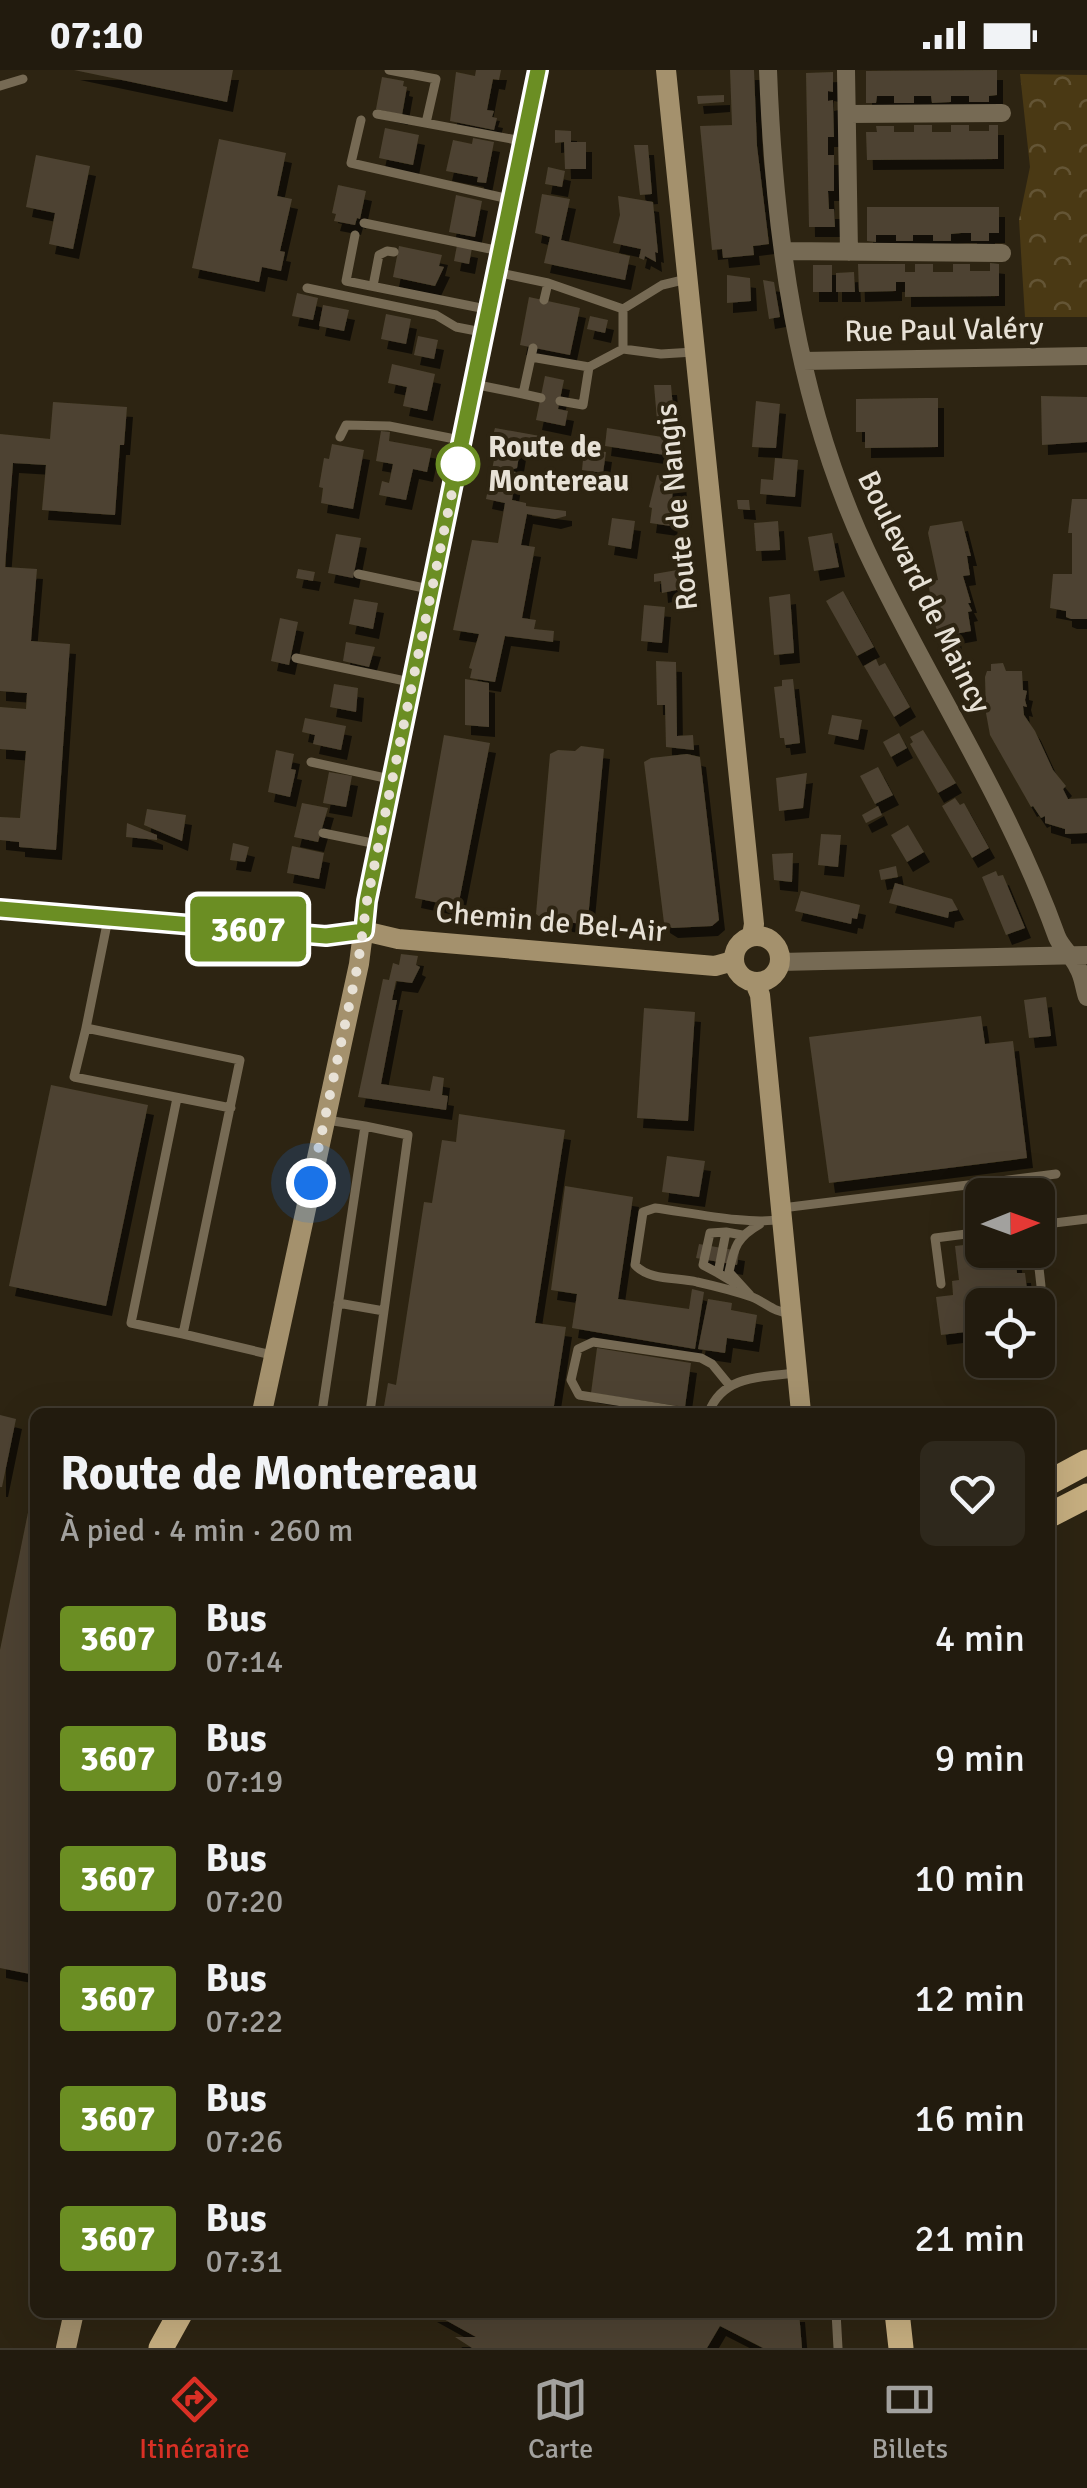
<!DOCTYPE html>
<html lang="fr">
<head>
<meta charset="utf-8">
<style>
  body { margin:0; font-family:Signika,sans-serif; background:#2e281c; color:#f1f3f6; height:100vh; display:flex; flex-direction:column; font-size:38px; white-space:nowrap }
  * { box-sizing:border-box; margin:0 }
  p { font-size:32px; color:#a2a19e }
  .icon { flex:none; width:55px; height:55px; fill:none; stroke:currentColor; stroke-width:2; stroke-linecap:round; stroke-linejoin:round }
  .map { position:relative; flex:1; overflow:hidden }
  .details { position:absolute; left:30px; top:1338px; width:1025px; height:910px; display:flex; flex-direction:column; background:#221b0e; border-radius:15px; box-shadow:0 10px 40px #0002,0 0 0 2px #3f392e }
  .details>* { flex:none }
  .badge { padding:0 20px; border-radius:8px; font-size:35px; line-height:65px }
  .needle { width:65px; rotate:89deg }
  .tools { position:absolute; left:965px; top:1108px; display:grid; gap:20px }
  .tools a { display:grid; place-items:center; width:90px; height:90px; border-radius:15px; background:#221b0e; box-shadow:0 10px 40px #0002,0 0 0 2px #3f392e; font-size:50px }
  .you { position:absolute; width:50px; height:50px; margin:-25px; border:8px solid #fff; border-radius:50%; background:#1a73e8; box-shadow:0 0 0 15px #1a73e833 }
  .map>.badge { position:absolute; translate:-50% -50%; box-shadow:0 0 0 5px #fff }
  .round { display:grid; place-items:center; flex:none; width:105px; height:105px; border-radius:15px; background:#2e281c }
  .head { display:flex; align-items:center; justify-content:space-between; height:170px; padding:0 30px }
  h1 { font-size:48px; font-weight:700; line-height:75px }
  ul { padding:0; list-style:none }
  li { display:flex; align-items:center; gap:30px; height:120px; padding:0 30px }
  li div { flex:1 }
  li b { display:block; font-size:38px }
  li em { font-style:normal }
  li .badge { min-width:110px; font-weight:700; text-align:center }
  .status { display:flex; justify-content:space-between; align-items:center; height:70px; padding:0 50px; background:#221b0e; direction:ltr }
  .status svg { height:28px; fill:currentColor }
  .dock { display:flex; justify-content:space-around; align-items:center; height:140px; border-top:2px solid #3f392e; background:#221b0e; font-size:28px; color:#a2a19e }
  .dock a { display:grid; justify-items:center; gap:5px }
  .dock .current { color:#d93025 }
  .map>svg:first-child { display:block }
  .park { fill:url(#park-crowns) }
  .building { fill:#4d4330; filter:url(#shadow) }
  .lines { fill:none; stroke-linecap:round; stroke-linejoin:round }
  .lane { stroke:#766a54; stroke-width:9 }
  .street { stroke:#766a54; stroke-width:18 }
  .secondary { stroke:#a4916d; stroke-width:20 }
  .primary { stroke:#c7af80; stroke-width:25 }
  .line-casing { stroke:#fff; stroke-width:22 }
  .line { stroke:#6b8e23; stroke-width:15 }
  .walk { stroke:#e7e1d6; stroke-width:10; stroke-dasharray:0 18 }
  .stop-dot { fill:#fff; stroke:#6b8e23; stroke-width:5 }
  .labels { text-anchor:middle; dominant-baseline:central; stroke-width:8; stroke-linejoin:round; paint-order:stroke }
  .street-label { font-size:30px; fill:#e7e1d6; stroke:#2d2412 }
  .stop-label { font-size:30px; font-weight:bold; fill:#e7e1d6; stroke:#2d2412; text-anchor:start }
</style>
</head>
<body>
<div class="status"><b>07:10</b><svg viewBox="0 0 49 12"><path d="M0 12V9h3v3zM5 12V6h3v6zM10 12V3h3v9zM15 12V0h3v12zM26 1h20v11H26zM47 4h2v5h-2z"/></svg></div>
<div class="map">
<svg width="1087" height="2278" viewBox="0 0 1087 2278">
  <defs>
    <pattern id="park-crowns" width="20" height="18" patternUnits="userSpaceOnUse" patternTransform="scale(2.5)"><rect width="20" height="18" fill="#4a3914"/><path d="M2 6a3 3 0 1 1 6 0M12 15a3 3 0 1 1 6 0" fill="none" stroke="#645535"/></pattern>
    <filter id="shadow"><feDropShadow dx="6" dy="10" stdDeviation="0" flood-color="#0009"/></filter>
  </defs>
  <rect width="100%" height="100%" fill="#2d2412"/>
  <path class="park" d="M1020 4 1087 5V247H1025L1019 150 1030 97Z"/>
  <path class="building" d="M74 0H233L227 32Z
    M476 0H501L499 10 493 9 487 40 494 41 492 47 497 48 494 60 450 51 456 2 475 6Z
    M730 0H754L757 76 769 174 753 176 754 185 723 188 722 179 712 180 700 56 732 55Z
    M997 0V25L989 26V32H969V26H951V32L932 33 931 26H914V33H894V26H877L876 33H866V1Z
    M833 2V22L828 21V31L833 30 834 67H828V85H834V121H828L829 139H834L835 157H809L806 3Z
    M382 7 404 11 403 16 407 17 402 45 376 39Z
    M724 25V32L698 34 697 26Z
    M914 55H932V62H951V55H969V61H989V55H998V89L867 90 866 62H877L876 56H894V62H914Z
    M385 58 419 65 413 95 379 88Z
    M555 60 571 61V72H586V99H565L564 72 555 73Z
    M473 68 494 72 486 113 477 112 478 107 446 101 453 70 472 74Z
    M219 69 286 83 277 126 292 129 280 181 285 182 281 201 262 197 259 212 192 198Z
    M634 75H648L652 124 640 125Z
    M36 85 90 96 73 179 49 174 55 143 26 137Z
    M548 97 565 101 562 117 545 114Z
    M338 115 366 121 360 149 357 148 355 155 334 151 336 144 332 143Z
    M542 124 570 129 561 170 630 186 625 210 544 193 550 167 535 163Z
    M456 125 482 131 475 167 449 162Z
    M618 126 653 132 658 183 655 182 656 192 645 186 644 190 639 188 641 179 613 173 620 145Z
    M867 137H999V163H989V171H971V163H961L951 164V171H933V165H913V171H896V165H876V172L867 171Z
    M457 175 472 178 469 194 454 191Z
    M399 176 442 185 439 196 444 197 435 216 393 207Z
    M990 193 999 194V226L905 227V212H896V221L859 222 858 194H905V202H915V194H933V202H953V194H970V201H990Z
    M813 195H832V222H813Z
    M854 202 855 222H836V203Z
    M727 205 750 208 751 231 727 233Z
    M763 210 774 212 780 247 769 249Z
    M297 223 318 228 313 250 292 246Z
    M529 227 580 238 570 285 520 275Z
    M323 235 349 240 344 261 319 256Z
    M386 244 411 249 406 274 381 269Z
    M590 246 608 250 605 263 587 259Z
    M418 266 438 270 434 289 414 285Z
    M392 294 435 304 427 341 403 336 407 317 388 313Z
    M545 306 564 310 558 339 568 341 565 356 536 350Z
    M654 315H671L674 349 657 350Z
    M1041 326 1087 327V372L1042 375Z
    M925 328H938V377L865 378V362H856V329Z
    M756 331 780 334 776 378 752 377Z
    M53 332 127 337 124 375H120L115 445 42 440 46 395 13 393 5 497 37 499 31 571 70 574 56 780 19 777V772L0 770V747L20 748 26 681 0 679V637L26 639 27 623 0 621V364L50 369Z
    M667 357H675L678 387 605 376 607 358 668 368Z
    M495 358 540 366 539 377 521 374 517 398 507 401 516 402 512 430 526 433V436L566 441V446L555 449 527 444 521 475 535 477 522 548 536 550 534 559 554 561 553 572 505 566 495 612 470 608 472 599 469 598 479 564 453 560 472 470 498 473 505 433 486 429 496 380 508 382 510 372 492 369Z
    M381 361 390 362 389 371 432 379 427 402 413 399 406 430 379 425 382 411 389 413 393 394 376 391Z
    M332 374 364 380 353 439 321 433 323 418 319 417 324 388 329 389Z
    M584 379 606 382 603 403 582 400Z
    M775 388 798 390 795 427 760 424 761 409 773 410Z
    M657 405 680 407 681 419 673 418 672 430 675 431 671 456 650 453 652 438 649 437Z
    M1072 429H1087V549H1071L1066 547V541L1050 538 1053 504H1072V463H1068Z
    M737 430H749L750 440 738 439Z
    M612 448 635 451 631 479 608 475Z
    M778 451 780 480 756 481 754 453Z
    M962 451 971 486H967L970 505 963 506 971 533H968L972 541 968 542 971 561 955 564 956 571 944 573 942 565 936 558 929 518 930 512 938 510 928 463 930 456Z
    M832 463 839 497 814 501 808 467Z
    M336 464 361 468 353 508 328 503Z
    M689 498 691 517 662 523 661 511 654 512V504Z
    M298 499 315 502 313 511 296 508Z
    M843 521 874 577 857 586 826 531Z
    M790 524 794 583 774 585 769 527Z
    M354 529 378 533 373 559 349 554Z
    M644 535 665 537 662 573 641 571Z
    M280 548 298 552 289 595 271 591Z
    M346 572 375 577 369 597 343 591Z
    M876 589 879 596 885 593 910 637 894 647 864 596Z
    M656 591 676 592 677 666 693 665 694 680 666 677 665 635H657Z
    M1003 593 1006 601H1022L1023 620 1027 621 1025 630 1027 637 1023 636 1024 645 1035 661 1053 700 1066 716 1063 719 1068 729 1087 728V763L1065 764V759L1045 753V746L1041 748 1033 736 1031 737 990 665 986 643 985 607 987 601H991V594Z
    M465 609 489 613V657L465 655Z
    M793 609 800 673 785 675 784 668H780L774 617 782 616V610Z
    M334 614 358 618 356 642 330 637Z
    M832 645 862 650 858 670 828 664Z
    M305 648 346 656 341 680 313 674 315 665 302 662Z
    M923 660 956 713 938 723 910 674 913 672 910 667Z
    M899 663 907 678 891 687 883 672Z
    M444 665 490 673 458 837 415 828Z
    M581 676 604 679 588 849 582 854 543 849 536 844 550 684 558 680 575 681Z
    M276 680 294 684 291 699 296 700 290 727 268 722Z
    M687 684 700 687 719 850 712 856 672 858 664 853 644 692 651 688Z
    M878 697 893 725 875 734 860 706Z
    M329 702 352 706 346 737 323 733Z
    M807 703 803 738 779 741 776 708Z
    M955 728 960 735 964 733 989 778 972 788 942 736Z
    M302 733 328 738 318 772 294 767Z
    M878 736 882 745 866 753 862 745Z
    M147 739 186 745 182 771 144 755Z
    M127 753 157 765V770L126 767Z
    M908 755 924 782 907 792 891 765Z
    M821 764 841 765 838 797 818 795Z
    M233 773 249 777 245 792 230 790Z
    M292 776 324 783 319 809 287 803Z
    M793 783 792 812 774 810 772 784Z
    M896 796 898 807 881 810 879 800Z
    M996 801 998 806 1003 805 1025 858 1006 865 982 807Z
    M895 813 952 829 958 840 949 842 948 848 889 833Z
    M801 821 860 835 857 849 852 848 851 854 795 841Z
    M401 884 418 886 416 895 420 897 412 913 396 911 392 930H397L381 1014 430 1021 433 1006 444 1008 442 1025 448 1026 446 1040 358 1027 383 909 389 910 393 893 399 895Z
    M1046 927 1051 966 1029 968 1024 930Z
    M644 938 695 942 688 1051 637 1048Z
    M981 946 985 974 1013 971 1027 1088 829 1113 809 967Z
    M51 1015 148 1035 106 1236 9 1216Z
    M459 1044 565 1060 535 1253 566 1257 553 1342H383L388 1313 396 1315 424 1132 432 1133 442 1070 456 1072Z
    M667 1086 705 1091 699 1127 662 1122Z
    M565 1116 633 1127 618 1229 689 1239 692 1219 704 1222 695 1279 572 1258 577 1224 551 1220Z
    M982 1173V1180H1015L1017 1203H1025L1029 1235H982V1260L941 1265 936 1227 953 1225 952 1211 959 1210 955 1176Z
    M699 1174 739 1181 737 1195 696 1188Z
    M708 1229 732 1233 731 1240 757 1245 753 1272 727 1268 725 1283 698 1279Z
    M597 1278 691 1293 685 1337 591 1323Z
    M0 1345 16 1349 2 1417H0Z
    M33 1418H35V1905L0 1898V1580Z
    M431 2242H799L802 2278H763L720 2256 707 2278H472L455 2267H476Z"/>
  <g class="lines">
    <path class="lane" d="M389 0 436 9 426 53
      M0 16 23 9
      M377 44 522 71
      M361 50 351 93 509 129
      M364 153 500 181
      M355 165 346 211 486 239
      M496 202 548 213 544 230
      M687 209 662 215 623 239V279L661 284 694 282
      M548 213 623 239
      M373 216 379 185 387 181 394 182
      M307 218 436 245 456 257 482 262
      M531 287 589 297 623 279
      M473 314 523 324 533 278
      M523 324 541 328
      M560 331 583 335 589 297
      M340 367 346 355 389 356 460 370
      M358 504 429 519
      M296 588 410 612
      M311 692 390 709
      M323 763 377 774
      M108 849 86 958 240 990 183 1264 272 1285
      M86 958 74 1007 231 1038
      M177 1028 131 1253 183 1264
      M782 1138 1056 1104
      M780 1149C753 1156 687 1142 655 1138L643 1142 635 1195C650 1211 677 1207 697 1212 715 1216 735 1221 752 1227 765 1232 775 1243 789 1243
      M1038 1155 1087 1149
      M1037 1180 1041 1216
      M718 1203 703 1195 710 1163 726 1162
      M735 1213 718 1203 726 1162 742 1165
      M941 1214 935 1168 982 1162
      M750 1225 729 1202C734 1177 737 1167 760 1154
      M338 1233 384 1241 408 1065 365 1056
      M322 1342 365 1056 327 1050
      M370 1342 384 1241
      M686 1342 579 1325 571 1310 578 1279 593 1272 701 1288 712 1294 730 1316
      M709 1342C723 1305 762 1307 796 1303
      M836 2242 838 2278"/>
    <path class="street" d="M768 0C774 163 796 330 866 480 927 610 1008 730 1057 867 1062 879 1073 886 1078 898 1083 906 1084 918 1087 927
      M846 0 849 182
      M847 44 1002 43
      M783 181 1002 183
      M803 291 1087 286
      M780 892 1087 885"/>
    <path class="secondary" d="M666 0 754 854 752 866
      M0 839 326 866 364 861 398 869 715 896 733 891
      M734 889a23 23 0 1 1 46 0a23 23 0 1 1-46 0Z
      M755 913 760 925 801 1342
      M262 1342 359 894 367 831 538 0
      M66 2278 74 2242"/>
    <path class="primary" d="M1050 1412 1087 1392
      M1050 1445 1087 1426
      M897 2242 901 2278
      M161 2278 181 2242"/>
  </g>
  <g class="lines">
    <g class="line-casing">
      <path id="line" d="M0 839 326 866 364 861 367 831 538 0"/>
    </g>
    <use href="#line" class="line"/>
    <path class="walk" d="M311 1113 358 894 367 831 458 394"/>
  </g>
  <circle class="stop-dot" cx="458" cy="394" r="20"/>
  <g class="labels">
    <g class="street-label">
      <text transform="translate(944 260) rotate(-1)">Rue Paul Valéry</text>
      <text transform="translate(677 437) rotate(-96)">Route de Nangis</text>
      <text transform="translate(924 522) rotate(64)">Boulevard de Maincy</text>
      <text transform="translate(551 852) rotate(5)">Chemin de Bel-Air</text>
    </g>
    <g class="stop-label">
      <text x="488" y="377">Route de<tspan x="488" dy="34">Montereau</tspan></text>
    </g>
  </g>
</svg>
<div class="tools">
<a><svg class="needle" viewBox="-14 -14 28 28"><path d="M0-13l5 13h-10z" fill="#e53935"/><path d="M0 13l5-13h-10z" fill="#a2a19e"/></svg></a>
<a><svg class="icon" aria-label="locate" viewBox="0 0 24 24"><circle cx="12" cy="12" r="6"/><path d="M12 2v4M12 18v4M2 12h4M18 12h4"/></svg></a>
</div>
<div class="you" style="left:311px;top:1113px"></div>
<b class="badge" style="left:248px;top:859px;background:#6b8e23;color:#fff">3607</b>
<section class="details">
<div class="head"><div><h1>Route de Montereau</h1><p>À pied · 4 min · 260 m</p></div><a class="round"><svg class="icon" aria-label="heart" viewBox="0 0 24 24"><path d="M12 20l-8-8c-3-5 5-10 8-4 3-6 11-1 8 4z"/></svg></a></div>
<ul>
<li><span class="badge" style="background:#6b8e23;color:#fff">3607</span><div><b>Bus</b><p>07:14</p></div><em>4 min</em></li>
<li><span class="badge" style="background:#6b8e23;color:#fff">3607</span><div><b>Bus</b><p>07:19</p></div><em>9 min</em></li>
<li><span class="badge" style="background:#6b8e23;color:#fff">3607</span><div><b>Bus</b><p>07:20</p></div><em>10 min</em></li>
<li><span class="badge" style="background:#6b8e23;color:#fff">3607</span><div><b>Bus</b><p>07:22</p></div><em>12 min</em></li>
<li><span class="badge" style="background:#6b8e23;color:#fff">3607</span><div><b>Bus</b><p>07:26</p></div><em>16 min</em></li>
<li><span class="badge" style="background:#6b8e23;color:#fff">3607</span><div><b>Bus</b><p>07:31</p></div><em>21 min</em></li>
</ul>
</section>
</div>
<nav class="dock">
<a class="current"><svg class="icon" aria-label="directions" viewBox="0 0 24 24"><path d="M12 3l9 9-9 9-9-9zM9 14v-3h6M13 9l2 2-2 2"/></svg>Itinéraire</a>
<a><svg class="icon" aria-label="map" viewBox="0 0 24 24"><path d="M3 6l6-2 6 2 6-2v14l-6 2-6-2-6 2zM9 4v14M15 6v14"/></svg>Carte</a>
<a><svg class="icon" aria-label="tickets" viewBox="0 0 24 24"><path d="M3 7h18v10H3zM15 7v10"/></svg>Billets</a>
</nav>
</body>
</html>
